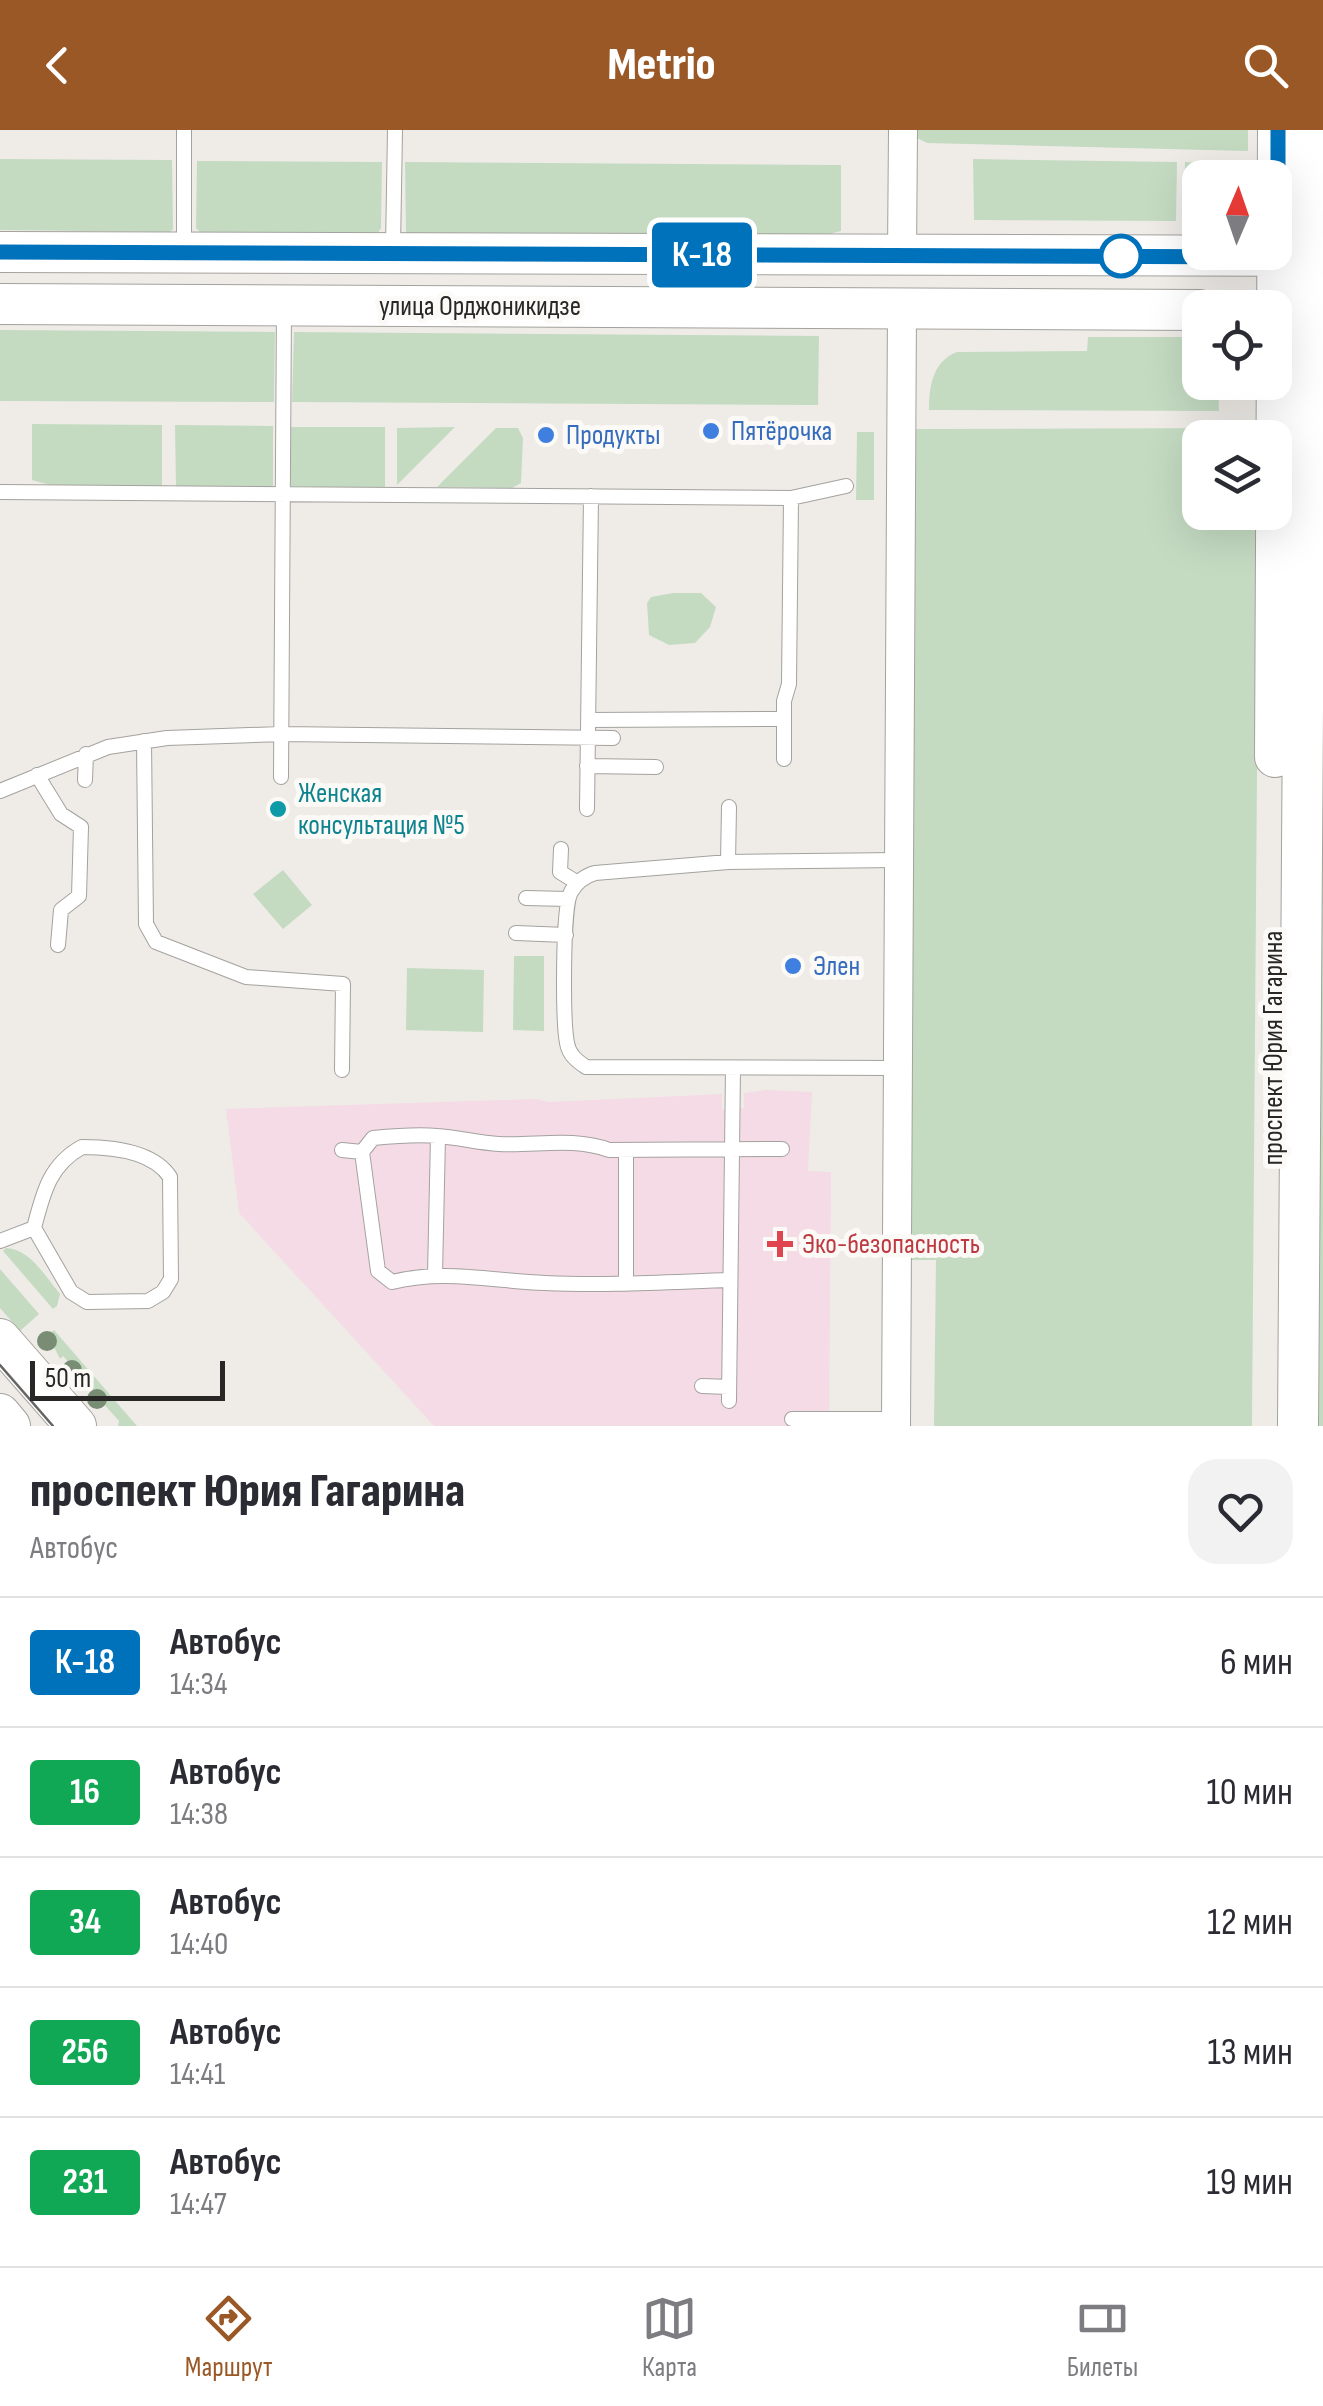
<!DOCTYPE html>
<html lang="ru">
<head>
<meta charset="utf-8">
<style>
  body { margin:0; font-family:"Sofia Sans Condensed",sans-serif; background:#f2f2f3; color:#2b2b33; height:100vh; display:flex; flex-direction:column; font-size:38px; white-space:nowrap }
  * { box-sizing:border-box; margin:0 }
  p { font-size:32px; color:#7c7c81 }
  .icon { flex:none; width:55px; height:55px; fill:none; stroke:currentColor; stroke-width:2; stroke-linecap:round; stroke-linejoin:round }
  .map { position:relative; height:1296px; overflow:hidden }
  .details { display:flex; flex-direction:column; background:#fff; flex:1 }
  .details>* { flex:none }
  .badge { padding:0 20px; border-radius:8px; font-size:35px; line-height:65px }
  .needle { width:65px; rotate:2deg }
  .tools { position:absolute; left:1182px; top:30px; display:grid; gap:20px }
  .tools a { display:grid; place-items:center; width:110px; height:110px; border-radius:20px; background:#fff; box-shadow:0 10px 40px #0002; font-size:50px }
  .scale { position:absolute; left:30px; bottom:25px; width:195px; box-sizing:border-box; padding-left:10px; border:5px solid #282726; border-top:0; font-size:28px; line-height:35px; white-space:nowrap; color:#282726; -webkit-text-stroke:8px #fcfaf6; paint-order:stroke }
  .map>.badge { position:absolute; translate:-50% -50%; box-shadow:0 0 0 5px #fff }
  .round { display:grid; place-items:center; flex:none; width:105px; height:105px; border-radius:30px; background:#f2f2f3 }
  .headline { display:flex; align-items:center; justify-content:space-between; height:170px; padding:0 30px }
  h1 { font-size:48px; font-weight:800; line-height:75px }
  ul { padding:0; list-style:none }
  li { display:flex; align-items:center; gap:30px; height:130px; padding:0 30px; border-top:2px solid #e1e1e2 }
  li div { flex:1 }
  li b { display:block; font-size:38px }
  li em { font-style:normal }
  li .badge { min-width:110px; font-weight:700; text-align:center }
  header { display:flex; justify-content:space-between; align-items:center; height:130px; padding:0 30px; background:#9b5827; color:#fff; font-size:45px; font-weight:800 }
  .menu { display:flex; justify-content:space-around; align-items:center; height:140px; border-top:2px solid #e1e1e2; background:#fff; font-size:28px; color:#7c7c81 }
  .menu a { display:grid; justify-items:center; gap:5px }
  .menu .on { color:#9b5827 }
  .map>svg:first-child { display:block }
  .industrial { fill:#f4dbe6 }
  .green { fill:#c4dbc2 }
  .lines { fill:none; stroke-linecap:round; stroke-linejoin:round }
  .lane-casing { stroke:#a4a29e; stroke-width:16 }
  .street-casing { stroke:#a4a29e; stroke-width:30 }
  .secondary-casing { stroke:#a4a29e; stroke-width:42 }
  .lane { stroke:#fff; stroke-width:14 }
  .street { stroke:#fff; stroke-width:28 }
  .secondary { stroke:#fff; stroke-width:40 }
  .tram { stroke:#676563; stroke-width:2.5 }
  .tree { fill:#798d75 }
  .line-casing { stroke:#fff; stroke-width:22 }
  .line { stroke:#0072bc; stroke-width:15 }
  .stop-dot { fill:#fff; stroke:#0072bc; stroke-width:5 }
  .shop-dot { fill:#3f7fe0; stroke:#fcfaf6; stroke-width:4 }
  .culture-dot { fill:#0f9aa8; stroke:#fcfaf6; stroke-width:4 }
  .health-dot { fill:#e0444e; stroke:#fcfaf6; stroke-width:4 }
  .labels { text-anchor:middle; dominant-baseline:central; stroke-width:10; stroke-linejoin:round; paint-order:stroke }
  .street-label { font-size:28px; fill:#282726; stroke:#fcfaf6 }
  .shop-label { font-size:28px; fill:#366cbe; stroke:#fcfaf6; text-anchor:start }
  .culture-label { font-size:28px; fill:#0d838f; stroke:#fcfaf6; text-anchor:start }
  .health-label { font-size:28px; fill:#be3a42; stroke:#fcfaf6; text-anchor:start }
</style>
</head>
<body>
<header><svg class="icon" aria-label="back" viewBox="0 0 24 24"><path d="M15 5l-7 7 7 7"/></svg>Metrio<svg class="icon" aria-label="search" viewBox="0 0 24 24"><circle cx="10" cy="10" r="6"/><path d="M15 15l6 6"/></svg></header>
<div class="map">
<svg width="1323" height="1296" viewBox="0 0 1323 1296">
  <rect width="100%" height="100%" fill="#efece8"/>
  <path class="industrial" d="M765 960 812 962 808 1041 831 1042 829 1296H434L239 1083 226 979 537 969 549 972 722 964V980L744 978V963Z"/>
  <path class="green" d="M918 0H1248V21L927 13 917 8Z
    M0 29 172 30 173 99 170 102 0 100Z
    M973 29 1177 32 1176 91 974 90Z
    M197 31 382 32 381 98 378 103 200 102 196 98Z
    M405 32 841 35V101L821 106 406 103Z
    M1185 32 1246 35 1245 47 1200 48V90H1184Z
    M0 200 275 202 274 272 0 271Z
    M294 202 819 206 818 275 292 272Z
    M1088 207H1200V252L1218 253 1219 281 929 280C929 256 933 231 957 222L1087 221Z
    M32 294 162 295V357L50 355 32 350Z
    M175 295 273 296V358L176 357Z
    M291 297H385V359L291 358Z
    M455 297 397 355V298Z
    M496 298H518L523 308 521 353 512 358 437 357Z
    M1248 298V307L1200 308V382L1259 383 1252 1296H934L936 1130H907L916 299Z
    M857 302H874V370H856Z
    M673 463H701L716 477 710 497 695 513 669 515 649 505 647 473 651 467Z
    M1323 580V1296H1314L1319 586Z
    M283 740 312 775 283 799 253 764Z
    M514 826H544V901L513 900Z
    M407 838 484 840 483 902 406 900Z
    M6 1118C30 1119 45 1146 60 1164L57 1176 53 1179 3 1121Z
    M0 1139 39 1184 20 1201 0 1178Z
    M54 1200 137 1296H118L119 1291 102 1272 99 1274 93 1267 96 1264 76 1242 73 1244 68 1238 71 1235 63 1226 60 1229 52 1213 48 1215 43 1210Z"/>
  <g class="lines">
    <g class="lane-casing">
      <path id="lane" d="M184 0V119
        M393 118 395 0
        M0 362 791 368 846 356
        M588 590 784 589
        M144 611 146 794 156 812 246 847 343 854 342 940
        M784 629V571L789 554 791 368
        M587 636 656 637
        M37 645 61 684 81 697 79 766 61 780 58 815
        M281 647 284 176
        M85 650 86 624
        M0 661 108 617 167 608 281 604 613 608
        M587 679 591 366
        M561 719 560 742 578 753
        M728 732 729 677
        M526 768 568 769
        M516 803 566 805
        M898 938 586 937C577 931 569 925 567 913 563 893 562 777 571 762 576 753 585 746 595 743L728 732 898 730
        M82 1017C111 1017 153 1021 170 1047L171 1149 163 1162 148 1171 87 1172 71 1162 34 1098C43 1064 49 1035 82 1017Z
        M342 1020 362 1022
        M0 1111 34 1098
        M435 1145 438 1006
        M730 1150C669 1152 607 1156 545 1153 491 1151 445 1139 392 1152L378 1141 362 1022 373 1008C394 1006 416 1004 437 1006 457 1007 478 1013 499 1014 536 1016 573 1007 609 1020L782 1019
        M626 1153V1020
        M702 1256 729 1257
        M729 1271 733 938
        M792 1289H896"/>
    </g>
    <g class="street-casing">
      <path id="street" d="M902 125 903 0
        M896 1296 902 178"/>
    </g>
    <g class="secondary-casing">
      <path id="secondary" d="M0 122 1323 126
        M0 174 1200 180
        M1275 627 1278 0
        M0 1209 76 1296
        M0 1284 10 1296
        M1298 1296 1303 578 1311 519 1315 0"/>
    </g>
    <use href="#lane" class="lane"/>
    <use href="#street" class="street"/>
    <use href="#secondary" class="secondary"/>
    <path class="tram" d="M0 1235 53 1296"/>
  </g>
  <g class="tree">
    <circle cx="47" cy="1211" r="10"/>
    <circle cx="72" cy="1240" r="10"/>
    <circle cx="97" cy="1269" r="10"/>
  </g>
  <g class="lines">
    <g class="line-casing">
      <path id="line" d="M0 122 1278 127V0"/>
    </g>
    <use href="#line" class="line"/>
  </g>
  <circle class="stop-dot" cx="1121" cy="126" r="20"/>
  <g class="shop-dot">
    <circle cx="711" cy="301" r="10"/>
    <circle cx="546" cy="305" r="10"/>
    <circle cx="793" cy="836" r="10"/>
  </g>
  <circle class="culture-dot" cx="278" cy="679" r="10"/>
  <path class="health-dot" d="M775 1099h10v10h10v10h-10v10h-10v-10h-10v-10h10z"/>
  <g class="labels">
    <g class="street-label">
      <text x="480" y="176">улица Орджоникидзе</text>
      <text transform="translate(1273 918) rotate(-90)">проспект Юрия Гагарина</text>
    </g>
    <g class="shop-label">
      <text x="731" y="301">Пятёрочка</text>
      <text x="566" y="305">Продукты</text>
      <text x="813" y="836">Элен</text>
    </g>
    <g class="culture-label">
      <text x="298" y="663">Женская<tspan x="298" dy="32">консультация №5</tspan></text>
    </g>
    <g class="health-label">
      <text x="802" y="1114">Эко-безопасность</text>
    </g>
  </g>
</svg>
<div class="tools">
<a><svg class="needle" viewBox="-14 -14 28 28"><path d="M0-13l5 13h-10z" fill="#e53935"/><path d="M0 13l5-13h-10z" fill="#7c7c81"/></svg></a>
<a><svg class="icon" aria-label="locate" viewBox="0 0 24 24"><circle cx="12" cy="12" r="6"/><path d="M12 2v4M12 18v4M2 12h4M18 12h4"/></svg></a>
<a><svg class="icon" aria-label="layers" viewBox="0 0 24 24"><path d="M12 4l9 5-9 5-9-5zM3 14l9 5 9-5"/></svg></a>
</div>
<div class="scale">50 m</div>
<b class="badge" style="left:702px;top:125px;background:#0072bc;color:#fff">К-18</b>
</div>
<section class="details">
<div class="headline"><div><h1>проспект Юрия Гагарина</h1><p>Автобус</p></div><a class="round"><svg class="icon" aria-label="heart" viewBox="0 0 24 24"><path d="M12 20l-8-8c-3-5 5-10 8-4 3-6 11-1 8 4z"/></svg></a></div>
<ul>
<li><span class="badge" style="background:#0072bc;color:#fff">К-18</span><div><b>Автобус</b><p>14:34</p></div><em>6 мин</em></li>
<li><span class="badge" style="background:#10a855;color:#fff">16</span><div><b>Автобус</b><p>14:38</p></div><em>10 мин</em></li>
<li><span class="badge" style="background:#10a855;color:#fff">34</span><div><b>Автобус</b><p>14:40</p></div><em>12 мин</em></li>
<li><span class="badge" style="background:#10a855;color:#fff">256</span><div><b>Автобус</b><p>14:41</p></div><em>13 мин</em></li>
<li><span class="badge" style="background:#10a855;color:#fff">231</span><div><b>Автобус</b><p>14:47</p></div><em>19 мин</em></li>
</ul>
</section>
<nav class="menu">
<a class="on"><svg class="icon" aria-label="directions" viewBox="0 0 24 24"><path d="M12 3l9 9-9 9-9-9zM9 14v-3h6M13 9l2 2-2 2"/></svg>Маршрут</a>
<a><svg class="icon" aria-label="map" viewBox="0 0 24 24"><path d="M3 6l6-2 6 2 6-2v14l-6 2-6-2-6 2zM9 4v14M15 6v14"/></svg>Карта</a>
<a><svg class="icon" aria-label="tickets" viewBox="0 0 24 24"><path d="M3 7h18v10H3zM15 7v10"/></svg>Билеты</a>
</nav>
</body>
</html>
